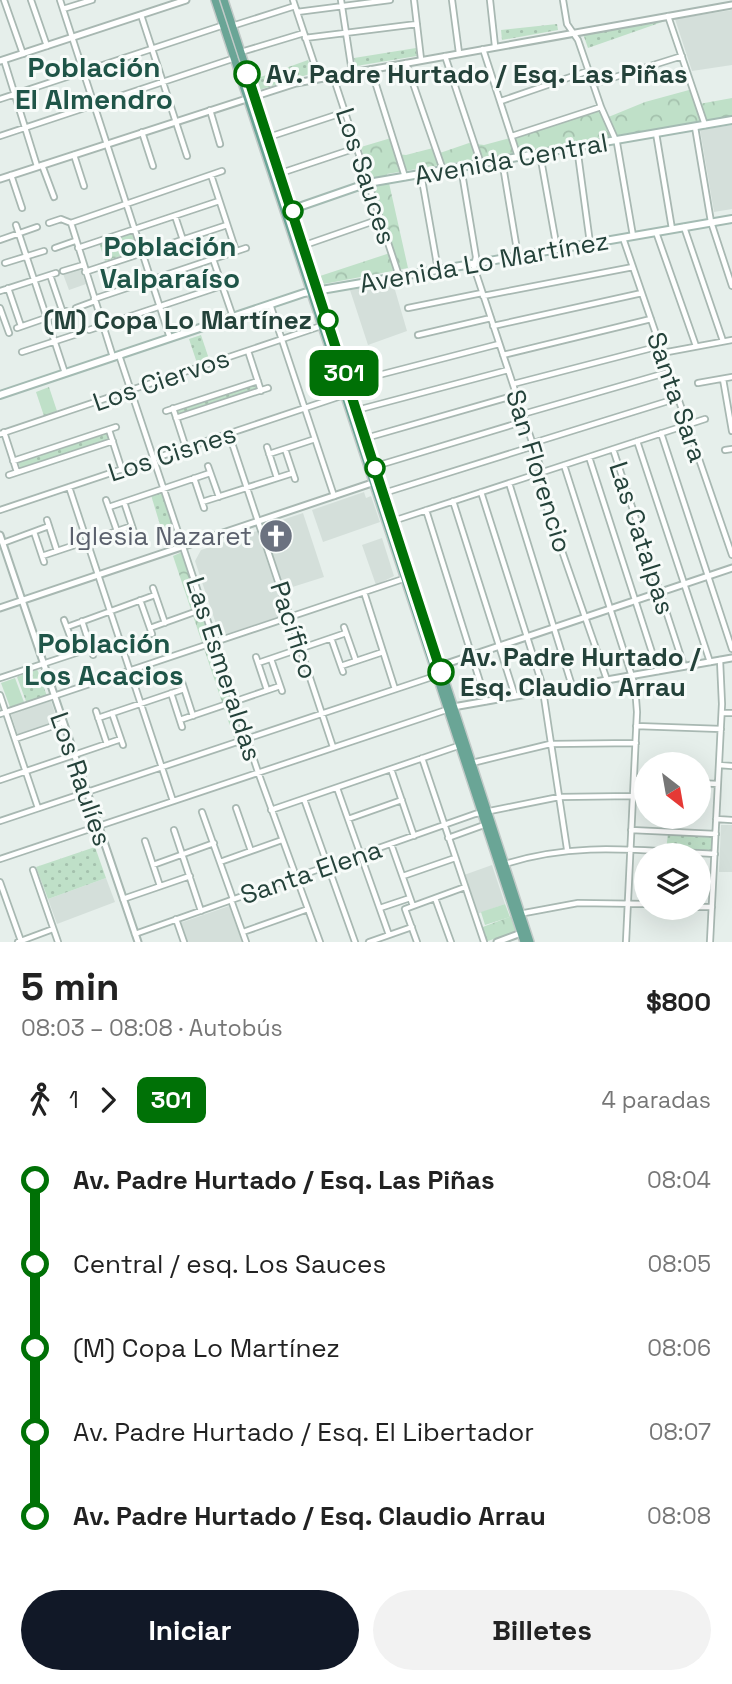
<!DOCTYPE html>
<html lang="es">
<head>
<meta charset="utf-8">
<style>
  body { margin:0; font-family:"Space Grotesk",sans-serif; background:#f2f2f2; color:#222; height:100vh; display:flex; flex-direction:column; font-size:26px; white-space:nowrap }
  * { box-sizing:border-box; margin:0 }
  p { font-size:23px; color:#767676 }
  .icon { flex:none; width:38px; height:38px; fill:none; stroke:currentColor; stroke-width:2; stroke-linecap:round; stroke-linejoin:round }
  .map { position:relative; height:942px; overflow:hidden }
  .sheet { display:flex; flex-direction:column; background:#fff; flex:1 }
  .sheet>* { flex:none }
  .badge { padding:0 14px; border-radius:10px; font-size:24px; line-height:46px }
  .needle { width:46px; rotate:149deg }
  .fabs { position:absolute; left:634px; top:752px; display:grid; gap:14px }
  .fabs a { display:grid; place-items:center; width:77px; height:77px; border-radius:50%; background:#fff; box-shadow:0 7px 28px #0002; font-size:35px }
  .map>.badge { position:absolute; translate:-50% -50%; box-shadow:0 0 0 4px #fff }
  .legs { display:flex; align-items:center; gap:10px; height:77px; padding:0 21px; font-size:23px }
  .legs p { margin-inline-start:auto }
  .head { display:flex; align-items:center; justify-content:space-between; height:119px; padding:0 21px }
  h1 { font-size:38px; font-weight:600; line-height:52px }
  .primary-button { display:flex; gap:14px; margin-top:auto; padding:14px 21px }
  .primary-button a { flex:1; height:80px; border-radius:42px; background:#111827; color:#fff; font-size:28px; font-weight:600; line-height:80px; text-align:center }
  .primary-button a+a { background:#f2f2f2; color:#222 }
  ul { padding:0 21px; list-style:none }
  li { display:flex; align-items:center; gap:24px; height:84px; font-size:26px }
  li i { display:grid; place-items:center; width:10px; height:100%; margin:0 9px; background:currentColor }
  li i::after { content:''; width:18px; height:18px; margin:-9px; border:5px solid; border-radius:50%; background:#fff }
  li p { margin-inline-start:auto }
  li:first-child i { background:linear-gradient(#0000 50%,currentColor 0) }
  li:last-child i { background:linear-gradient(currentColor 50%,#0000 0) }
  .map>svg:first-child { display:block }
  .built { fill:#d4dfda }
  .grass { fill:url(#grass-dots) }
  .park { fill:url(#park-crowns) }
  .pitch { fill:#bfe0c8 }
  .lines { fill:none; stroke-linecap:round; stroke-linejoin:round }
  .minor-casing { stroke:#a8b8b2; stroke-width:8 }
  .tertiary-casing { stroke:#a8b8b2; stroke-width:9 }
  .secondary-casing { stroke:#a4bbb3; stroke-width:10 }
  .primary-casing { stroke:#c2cac8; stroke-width:10 }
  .minor { stroke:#fff; stroke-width:4.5 }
  .tertiary { stroke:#fff; stroke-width:5 }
  .secondary { stroke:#fff; stroke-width:6 }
  .primary { stroke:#6aa596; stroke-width:7 }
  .line-1-casing { stroke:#fff; stroke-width:16 }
  .line-1 { stroke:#007106; stroke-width:10 }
  .stop-1-dot { fill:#fff; stroke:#007106; stroke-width:3.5 }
  .labels { text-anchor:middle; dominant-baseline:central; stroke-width:6; stroke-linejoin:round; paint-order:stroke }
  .stop-label { font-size:26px; font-weight:bold; fill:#24423a; stroke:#f7fbf9; text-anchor:start }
  .street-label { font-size:26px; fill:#24423a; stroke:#f7fbf9 }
  .worship-label { font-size:26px; fill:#5b616d; stroke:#f7fbf9; text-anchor:end }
  .neighbourhood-label { font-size:28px; font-weight:bold; fill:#1f5548; stroke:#f7fbf9 }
</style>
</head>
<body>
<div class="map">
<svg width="732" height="942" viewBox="0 0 732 942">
  <defs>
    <pattern id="grass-dots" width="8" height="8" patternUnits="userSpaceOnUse" patternTransform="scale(1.75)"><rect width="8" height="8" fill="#bfe0c8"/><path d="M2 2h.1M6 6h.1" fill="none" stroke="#a4c1ad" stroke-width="1.8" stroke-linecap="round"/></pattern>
    <pattern id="park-crowns" width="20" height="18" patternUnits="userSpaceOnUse" patternTransform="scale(1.75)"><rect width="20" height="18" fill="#bfe0c8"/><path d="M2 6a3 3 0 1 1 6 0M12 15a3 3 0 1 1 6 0" fill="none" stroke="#a4c1ad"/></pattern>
  </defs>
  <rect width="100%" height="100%" fill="#e6efeb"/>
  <path class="built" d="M732 10V65L692 71 675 19Z
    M732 125V209L714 212 700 130Z
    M80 268 86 284 69 290 63 274Z
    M393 283 407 331 368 345 350 290Z
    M364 492 366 498 371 496 380 522 323 542 312 510Z
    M303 513 324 577 283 590 264 526Z
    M257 531 285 615 220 636 195 561 201 550Z
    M382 538 394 576 376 585 362 545Z
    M51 701 58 723 18 736 11 714Z
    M721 825H732V872H719Z
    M492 865 505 904 477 914 464 875Z
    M106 878 115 902 57 924 48 899Z
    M229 906 242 942H187L180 923Z"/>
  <path class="grass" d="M665 19V21L588 48 583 34Z
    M557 24 558 30 502 40 501 30Z
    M416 48 417 56 356 66 354 58Z
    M308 60 313 73 259 90 255 79Z
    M201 335 209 359 197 363 189 339Z
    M256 383 257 389 178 415 175 410Z
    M107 432 110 440 21 470 18 461Z
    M162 491 178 545 167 548 151 495Z
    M37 669 47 696 27 704 17 677Z
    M668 834 713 837 711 852 666 850Z
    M95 847 106 878 48 899 36 867Z"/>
  <path class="park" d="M689 90 694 92 699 104 732 98V116L387 174 408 268 324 284 320 276 393 252 361 147 391 138 397 154 406 155 433 148 437 154 469 143 484 145 510 138 600 110 606 118 645 102Z
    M132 233 137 251 105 261 99 243Z
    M49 387 57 411 44 416 36 392Z
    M182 552 243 735 234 738 173 556Z
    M512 916 517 931 485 942 480 928Z"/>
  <path class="pitch" d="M15 678 24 702 10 707 1 683Z
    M505 904 510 917 485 925 481 912Z"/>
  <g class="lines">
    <g class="minor-casing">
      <path id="minor" d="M4 0 23 54
        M31 0 47 46
        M60 0 170 338
        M293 0 319 78
        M341 0 352 72
        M414 0 421 59
        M452 0 459 53
        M490 0 495 46
        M563 0 567 24 578 40 601 107 617 143 633 236
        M63 9 92 0
        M297 12 390 0
        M141 15 187 156
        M668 16 705 125
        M232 26 295 6
        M305 38 417 24
        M483 49 518 157
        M241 52 304 33
        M445 56 481 164
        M4 60 37 166
        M406 63 443 170
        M371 69 405 177
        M333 76 399 276
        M593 84 682 56
        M0 99 224 25
        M501 101 588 71
        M210 110 220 144
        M695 127 711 222 732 286
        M142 132 153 166
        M656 133 672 229
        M0 136 235 58
        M512 136 601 107
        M269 137 345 112
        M577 147 590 243
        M540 154 557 249
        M74 155 84 186
        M502 160 518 256
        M42 165 54 197
        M461 167 476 257 474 267 542 472 547 508 607 680
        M281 173 356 148
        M421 174 438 270
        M11 175 22 208
        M211 175 236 251
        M175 216 183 240
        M49 223 61 219 71 223 222 171
        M71 223 113 357
        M16 225 65 373
        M684 227 723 341
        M656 232 696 346
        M623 238 732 555
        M0 240 37 227
        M305 245 380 219
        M55 248 75 241
        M78 248 219 201
        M213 259 233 317
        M5 263 44 251
        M63 271 83 265
        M85 272 227 225
        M50 275 63 313
        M8 288 21 326
        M0 291 56 273
        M483 296 633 267
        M94 299 246 248
        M270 304 334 496
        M0 308 9 333
        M76 308 95 301
        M408 308 482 293
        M493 326 642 293
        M17 328 66 311
        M89 330 233 282
        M418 335 491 318
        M248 351 261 391
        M22 352 74 335
        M662 353 732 340
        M119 355 258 772 320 942
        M503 355 651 319
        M723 379 732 431
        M348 383 499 344
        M698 383 732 377
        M513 384 660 346
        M173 408 186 448
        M357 410 508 370
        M166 411 258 381
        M523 414 669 372
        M176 418 268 388
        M109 430 122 470
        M4 432 17 472
        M661 433 732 649
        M0 434 321 326
        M229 434 333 747
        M366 438 516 395
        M637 441 710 662
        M533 443 678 398
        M267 447 277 478
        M285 449 295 479
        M613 449 684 666
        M725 450 732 449
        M269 454 315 439
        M589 457 658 671
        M13 461 116 427
        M564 465 635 686 637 712 626 942
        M208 466 219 497
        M376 466 525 421
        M9 475 113 441
        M194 478 204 508
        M509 483 572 686
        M69 487 173 801
        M481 492 542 684 567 849
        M384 493 534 446
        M106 500 117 531
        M453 501 515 696
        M124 502 134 532
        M202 502 293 473
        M109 507 210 473
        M0 510 344 395
        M426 510 486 701
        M47 520 57 551
        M393 521 705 419
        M34 532 44 562
        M3 543 49 526
        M42 556 132 526
        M153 588 165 623
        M364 592 395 689
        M140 600 152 634
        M64 620 76 652
        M82 621 93 655
        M67 627 155 595
        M344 627 356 661
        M150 628 203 609
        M331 638 343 672
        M256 657 267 690
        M271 659 282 691
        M258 663 346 633
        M341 666 383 652
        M0 678 91 648
        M182 682 193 716
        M171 693 182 727
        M0 695 38 808
        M96 711 107 744
        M112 713 123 745
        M722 713H732
        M0 714 403 579
        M98 718 184 689
        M180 720 280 686
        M636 726 721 729
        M15 739 62 723
        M422 758 484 942
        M472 763 550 744 636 743
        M719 765 732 766
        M391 769 414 836
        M634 779 646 780
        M0 780 121 739
        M698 783 718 784
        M337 788 389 935
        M304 799 355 942
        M236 808 251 851
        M271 810 458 746
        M202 812 233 899
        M348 819 402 800
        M716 819 732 820
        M0 821 435 676
        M174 830 201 911
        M631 830 716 834
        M448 838 484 825
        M145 841 160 886
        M391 844 413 906
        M0 859 446 710
        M220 862 282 840
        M505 864C578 841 640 851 715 854
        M153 865 214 843
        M33 870 58 942
        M403 876 455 858
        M0 882 21 941
        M435 898 451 942
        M123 899 190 876
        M231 900 246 942
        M698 907H712
        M380 908 410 898
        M519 914 578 903 646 904
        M176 919 184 942
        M243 932 308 909
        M135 934 475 814 559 797 633 796
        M18 942 53 929
        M369 942 412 927
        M417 942 405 909 465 887
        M710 942 722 704 720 660"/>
    </g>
    <g class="tertiary-casing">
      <path id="tertiary" d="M0 61 186 0
        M0 179 296 83 732 5
        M0 535 138 942
        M0 608 375 482
        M440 666 732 568
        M453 707 732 658
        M497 942 524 932"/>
    </g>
    <g class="secondary-casing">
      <path id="secondary" d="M293 209 368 183 732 120
        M0 395 304 293 732 219"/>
    </g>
    <g class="primary-casing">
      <path id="primary" d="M215 0 524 942
        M224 0 530 942"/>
    </g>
    <use href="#minor" class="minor"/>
    <use href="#tertiary" class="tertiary"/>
    <use href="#secondary" class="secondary"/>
    <use href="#primary" class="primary"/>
  </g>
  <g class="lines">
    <g class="line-1-casing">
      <path id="line-1" d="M247 74 441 672"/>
    </g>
    <use href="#line-1" class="line-1"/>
  </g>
  <defs>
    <g id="church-disc" transform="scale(1.75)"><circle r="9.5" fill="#6b7280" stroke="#f7fbf9"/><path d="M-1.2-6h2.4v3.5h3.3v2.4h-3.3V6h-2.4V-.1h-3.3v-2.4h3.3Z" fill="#fff"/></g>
  </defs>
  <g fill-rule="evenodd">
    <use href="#church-disc" x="276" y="536"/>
  </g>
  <g class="stop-1-dot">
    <circle cx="247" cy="74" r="12"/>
    <circle cx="293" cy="211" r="9"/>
    <circle cx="328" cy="320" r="9"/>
    <circle cx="375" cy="468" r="9"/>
    <circle cx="441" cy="672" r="12"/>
  </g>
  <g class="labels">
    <g class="stop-label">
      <text x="266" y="74">Av. Padre Hurtado / Esq. Las Piñas</text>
      <text x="312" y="320" text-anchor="end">(M) Copa Lo Martínez</text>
      <text x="460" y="657">Av. Padre Hurtado /<tspan x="460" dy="30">Esq. Claudio Arrau</tspan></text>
    </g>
    <g class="street-label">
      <text transform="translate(511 159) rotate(-10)">Avenida Central</text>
      <text transform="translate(366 176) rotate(72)">Los Sauces</text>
      <text transform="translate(484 262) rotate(-10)">Avenida Lo Martínez</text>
      <text transform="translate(161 380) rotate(-19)">Los Ciervos</text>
      <text transform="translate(677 397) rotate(71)">Santa Sara</text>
      <text transform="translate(172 453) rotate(-18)">Los Cisnes</text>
      <text transform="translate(539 471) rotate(73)">San Florencio</text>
      <text transform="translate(642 538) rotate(72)">Las Catalpas</text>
      <text transform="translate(294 630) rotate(72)">Pacífico</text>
      <text transform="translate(224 669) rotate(72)">Las Esmeraldas</text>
      <text transform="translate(81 779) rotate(71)">Los Raulíes</text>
      <text transform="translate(311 872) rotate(-19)">Santa Elena</text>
    </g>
    <g class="worship-label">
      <text x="252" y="536">Iglesia Nazaret</text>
    </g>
    <g class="neighbourhood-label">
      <text x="94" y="67">Población<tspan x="94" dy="32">El Almendro</tspan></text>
      <text x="170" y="246">Población<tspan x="170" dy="32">Valparaíso</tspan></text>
      <text x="104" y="643">Población<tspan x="104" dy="32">Los Acacios</tspan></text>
    </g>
  </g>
</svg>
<div class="fabs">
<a><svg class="needle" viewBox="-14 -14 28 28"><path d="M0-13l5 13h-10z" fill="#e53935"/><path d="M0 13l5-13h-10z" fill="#767676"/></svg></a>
<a><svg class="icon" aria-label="layers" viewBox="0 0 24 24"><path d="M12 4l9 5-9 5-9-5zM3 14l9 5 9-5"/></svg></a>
</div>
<b class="badge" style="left:344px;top:373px;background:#007106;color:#fff">301</b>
</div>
<section class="sheet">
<div class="head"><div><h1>5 min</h1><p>08:03 – 08:08 · Autobús</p></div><b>$800</b></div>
<div class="legs"><svg class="icon" aria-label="walk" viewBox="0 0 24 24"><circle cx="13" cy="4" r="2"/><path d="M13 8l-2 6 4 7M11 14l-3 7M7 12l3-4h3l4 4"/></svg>1<svg class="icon" aria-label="forward" viewBox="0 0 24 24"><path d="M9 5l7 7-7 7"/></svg><b class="badge" style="background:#007106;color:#fff">301</b><p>4 paradas</p></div>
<ul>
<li><i style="color:#007106"></i><b>Av. Padre Hurtado / Esq. Las Piñas</b><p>08:04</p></li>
<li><i style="color:#007106"></i><span>Central / esq. Los Sauces</span><p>08:05</p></li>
<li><i style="color:#007106"></i><span>(M) Copa Lo Martínez</span><p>08:06</p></li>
<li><i style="color:#007106"></i><span>Av. Padre Hurtado / Esq. El Libertador</span><p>08:07</p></li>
<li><i style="color:#007106"></i><b>Av. Padre Hurtado / Esq. Claudio Arrau</b><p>08:08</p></li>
</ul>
<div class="primary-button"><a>Iniciar</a><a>Billetes</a></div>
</section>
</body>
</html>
